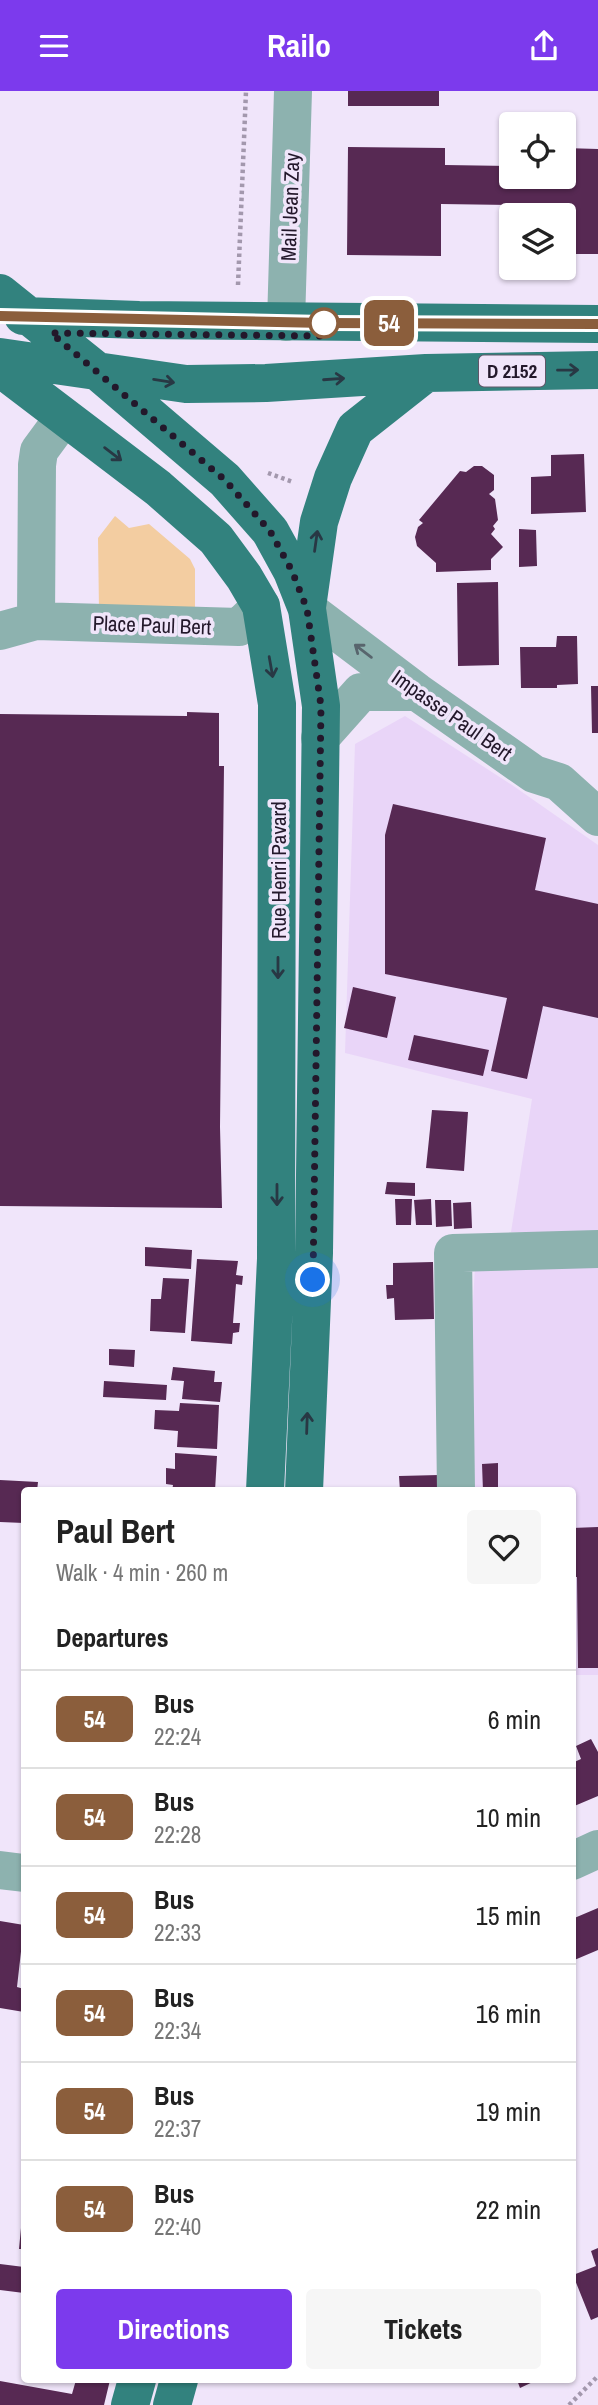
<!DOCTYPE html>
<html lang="en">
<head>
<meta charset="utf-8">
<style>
  body { margin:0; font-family:"Archivo Narrow",sans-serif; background:#f6f6f6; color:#222; height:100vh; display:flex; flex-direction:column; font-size:26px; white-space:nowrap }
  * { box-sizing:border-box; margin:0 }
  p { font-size:23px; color:#767676 }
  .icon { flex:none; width:38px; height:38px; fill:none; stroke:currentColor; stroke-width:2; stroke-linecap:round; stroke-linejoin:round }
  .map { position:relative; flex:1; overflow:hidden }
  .side { position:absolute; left:21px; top:1396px; width:555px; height:896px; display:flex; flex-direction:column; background:#fff; border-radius:7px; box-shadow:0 2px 5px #0004 }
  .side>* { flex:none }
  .badge { padding:0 14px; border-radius:10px; font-size:24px; line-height:46px }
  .tools { position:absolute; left:499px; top:21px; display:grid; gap:14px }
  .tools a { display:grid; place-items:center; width:77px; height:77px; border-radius:7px; background:#fff; box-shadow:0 2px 5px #0004; font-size:35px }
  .you { position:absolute; width:35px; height:35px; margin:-18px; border:5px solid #fff; border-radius:50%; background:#1a73e8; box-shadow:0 0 0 10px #1a73e833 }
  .map>.badge { position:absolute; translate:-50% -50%; box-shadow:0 0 0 4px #fff }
  h2 { padding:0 35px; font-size:26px; line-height:63px }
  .round { display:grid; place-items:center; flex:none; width:74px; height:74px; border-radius:7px; background:#f6f6f6 }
  .summary { display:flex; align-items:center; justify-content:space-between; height:119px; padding:0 35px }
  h1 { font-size:33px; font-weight:700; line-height:52px }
  .primary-button { display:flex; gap:14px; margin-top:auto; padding:14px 35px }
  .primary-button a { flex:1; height:80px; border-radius:7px; background:#7c3aed; color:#fff; font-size:28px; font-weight:700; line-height:80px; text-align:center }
  .primary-button a+a { background:#f6f6f6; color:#222 }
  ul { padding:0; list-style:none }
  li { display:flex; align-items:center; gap:21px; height:98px; padding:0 35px; border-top:2px solid #e0e0e0 }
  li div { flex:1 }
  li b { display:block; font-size:26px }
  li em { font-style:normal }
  li .badge { min-width:77px; font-weight:700; text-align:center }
  header { display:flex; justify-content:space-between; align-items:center; height:91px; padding:0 35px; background:#7c3aed; color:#fff; font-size:32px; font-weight:700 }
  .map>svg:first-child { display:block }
  .built { fill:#e9d5f8 }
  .green { fill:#f3cda1 }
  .building { fill:#572953 }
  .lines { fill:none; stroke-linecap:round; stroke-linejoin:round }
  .path { stroke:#a398ad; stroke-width:4.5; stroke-dasharray:3.5 3.5; stroke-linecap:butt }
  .minor { stroke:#8db2af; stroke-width:38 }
  .major { stroke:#32827e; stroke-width:38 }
  .oneway { stroke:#283844 }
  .oneway2 { stroke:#58656d }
  .line-casing { stroke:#fff; stroke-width:16 }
  .line { stroke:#8b5e3c; stroke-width:10 }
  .walk { stroke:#23182b; stroke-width:7; stroke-dasharray:0 12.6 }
  .stop-dot { fill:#fff; stroke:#8b5e3c; stroke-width:3.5 }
  .labels { text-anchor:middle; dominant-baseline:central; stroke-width:7; stroke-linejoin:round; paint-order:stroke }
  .shield { fill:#f0e5fa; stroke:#605669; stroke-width:2 }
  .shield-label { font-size:19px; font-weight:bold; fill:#23182b }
  .street-label { font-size:21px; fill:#23182b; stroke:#f0e5fa }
</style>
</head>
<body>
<header><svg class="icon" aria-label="menu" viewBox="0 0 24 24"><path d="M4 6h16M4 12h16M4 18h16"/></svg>Railo<svg class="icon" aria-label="share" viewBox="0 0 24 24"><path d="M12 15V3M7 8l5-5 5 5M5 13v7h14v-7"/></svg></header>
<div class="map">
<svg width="598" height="2314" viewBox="0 0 598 2314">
  <rect width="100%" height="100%" fill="#f0e5fa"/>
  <path class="built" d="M405 625 512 694 598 754V1143L511 1141 532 1008 345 962 355 653Z
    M475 1176H598V1584H572V1400H462Z"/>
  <path class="green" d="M115 425 129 437 149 433 190 468 195 478V522L99 520 98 447Z"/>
  <path class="building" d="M348 0H439V15H348Z
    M348 56 445 57V74L511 75V86H564V57L598 58V163H564V124H518V114L441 113V165L347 164Z
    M584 363 586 421 531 423V386L551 385V364Z
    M474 375H482L494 384V399L489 403 495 408 498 429 493 435 495 438 491 443 503 456 491 468V479L436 481V472L417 455 415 446 418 436 423 432 419 429 460 380 466 381Z
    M519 438 536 439 537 475 519 476Z
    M498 491 499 574 458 575 457 492Z
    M557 545H577L578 593 557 594V597H521L520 556H556Z
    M591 595H598V642H592Z
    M187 621 219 622V675H224L220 1036 222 1117 0 1115V623L187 625Z
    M393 713 546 747 535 799 598 813V927L543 915 527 988 491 980 507 907 385 883V744Z
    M353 896 396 906 387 947 344 937Z
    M414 944 489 959 483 985 408 969Z
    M432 1019 468 1021 464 1080 426 1077Z
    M387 1091 415 1092V1105L385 1103Z
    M395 1108H412L411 1134H396Z
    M431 1108 432 1134H416L414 1109Z
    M435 1109H451L452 1135 436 1136Z
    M471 1111 472 1137 454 1138 453 1112Z
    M145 1156 192 1159 191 1178 145 1175Z
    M197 1168 238 1170 236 1184 243 1185 242 1194 236 1193 233 1232H240L239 1241 233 1242 232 1253 191 1250Z
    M433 1171 434 1228 395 1229 394 1207 387 1208 386 1194H393V1172Z
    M163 1187 189 1188 185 1242 150 1240 151 1208H161Z
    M109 1258 135 1259 134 1276 109 1274Z
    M173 1276 215 1280 214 1291H222L220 1311 182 1308 184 1290 171 1289Z
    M104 1290 167 1294 166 1309 103 1306Z
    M180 1312 219 1314 217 1358 177 1356 178 1340 154 1338 155 1319 179 1320Z
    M175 1362 217 1365 215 1400H172L173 1394 166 1393V1377L175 1378Z
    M498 1372V1400H483L482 1373Z
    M439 1384V1400H400L399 1385Z
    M0 1389 38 1391 37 1400H24V1432L0 1431Z
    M598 1436V1577H578L577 1486H572V1437Z
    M591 1648 598 1661V1705L572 1716V1672L581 1668 576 1655Z
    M598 1817V1859L572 1870V1828Z
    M0 1830 24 1834 17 1896 24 1898V1921L0 1917Z
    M21 2137 24 2138V2158H19Z
    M598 2157V2226L591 2229 573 2184 596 2175 591 2160Z
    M0 2173 24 2176V2202L0 2199Z
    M76 2289H110L104 2314H0V2290L72 2303Z
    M517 2289H537L520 2297Z"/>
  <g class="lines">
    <path class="path" d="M238 194 246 0
      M268 382 293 391
      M569 2314 598 2285"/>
    <path class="minor" d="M286 231 293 0
      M307 518 417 601 534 683 559 691 598 726
      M36 530 37 374 39 360 64 326
      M0 540 36 530 239 536 261 515
      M320 647 361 601H417
      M456 1400 453 1162 598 1158
      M572 1770 598 1758
      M0 1779 24 1782"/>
    <path class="major" d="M0 202 96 279 225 389 270 440 292 480 307 518 321 615 314 1162 304 1400
      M23 225 139 229 598 233
      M0 266 186 293 266 292 426 282 598 279
      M0 277 158 397 216 448 244 486 261 515 277 613 276 1168 265 1400
      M307 516 319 431 333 387 355 338 426 282
      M130 2314 137 2289
      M172 2314 179 2289"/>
  </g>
  <defs><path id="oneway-shaft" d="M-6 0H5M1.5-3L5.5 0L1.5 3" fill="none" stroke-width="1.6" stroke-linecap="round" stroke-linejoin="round" transform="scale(1.75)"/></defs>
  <g class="oneway">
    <use href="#oneway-shaft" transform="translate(568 279) rotate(-1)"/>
    <use href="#oneway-shaft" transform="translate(334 288) rotate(-4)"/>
    <use href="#oneway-shaft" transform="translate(164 290) rotate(9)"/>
    <use href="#oneway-shaft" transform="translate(113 363) rotate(37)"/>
    <use href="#oneway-shaft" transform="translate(316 450) rotate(-82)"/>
    <use href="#oneway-shaft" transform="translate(271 576) rotate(80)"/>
    <use href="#oneway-shaft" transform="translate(278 877) rotate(90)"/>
    <use href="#oneway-shaft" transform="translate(277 1104) rotate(90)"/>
    <use href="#oneway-shaft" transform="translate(307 1332) rotate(-88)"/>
  </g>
  <use class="oneway2" href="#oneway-shaft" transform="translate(363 560) rotate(-143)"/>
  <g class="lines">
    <g class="line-casing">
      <path id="line" d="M0 225 324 232 598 233"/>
    </g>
    <use href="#line" class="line"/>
    <path class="walk" d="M313 1189 321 615 307 518 292 480 270 440 225 389 51 242 320 245 324 232"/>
  </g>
  <circle class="stop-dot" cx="324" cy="232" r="14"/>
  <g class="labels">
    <rect class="shield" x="479" y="264.5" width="66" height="31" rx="5"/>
    <g class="shield-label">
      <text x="512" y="280">D 2152</text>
    </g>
    <g class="street-label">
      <text transform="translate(290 116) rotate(-88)">Mail Jean Zay</text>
      <text transform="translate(152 534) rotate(2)">Place Paul Bert</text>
      <text transform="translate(452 624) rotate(35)">Impasse Paul Bert</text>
      <text transform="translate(278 779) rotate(-90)">Rue Henri Pavard</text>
    </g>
  </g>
</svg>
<div class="tools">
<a><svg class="icon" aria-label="locate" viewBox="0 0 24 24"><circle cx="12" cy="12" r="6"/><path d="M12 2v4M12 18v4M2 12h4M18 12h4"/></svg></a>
<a><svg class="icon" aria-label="layers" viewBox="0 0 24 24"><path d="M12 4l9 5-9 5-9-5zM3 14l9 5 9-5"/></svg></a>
</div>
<div class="you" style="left:313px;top:1189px"></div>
<b class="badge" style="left:389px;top:232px;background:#8b5e3c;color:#fff">54</b>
<section class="side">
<div class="summary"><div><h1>Paul Bert</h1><p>Walk · 4 min · 260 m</p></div><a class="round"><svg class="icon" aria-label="heart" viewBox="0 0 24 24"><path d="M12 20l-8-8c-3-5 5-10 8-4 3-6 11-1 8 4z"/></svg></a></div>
<h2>Departures</h2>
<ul>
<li><span class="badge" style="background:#8b5e3c;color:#fff">54</span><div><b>Bus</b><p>22:24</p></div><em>6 min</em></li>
<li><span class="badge" style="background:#8b5e3c;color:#fff">54</span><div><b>Bus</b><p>22:28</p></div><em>10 min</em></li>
<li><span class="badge" style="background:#8b5e3c;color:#fff">54</span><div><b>Bus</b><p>22:33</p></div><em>15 min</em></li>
<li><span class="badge" style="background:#8b5e3c;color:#fff">54</span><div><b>Bus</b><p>22:34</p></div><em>16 min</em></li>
<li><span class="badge" style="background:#8b5e3c;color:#fff">54</span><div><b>Bus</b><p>22:37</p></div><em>19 min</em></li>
<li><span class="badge" style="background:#8b5e3c;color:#fff">54</span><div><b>Bus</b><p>22:40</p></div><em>22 min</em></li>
</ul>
<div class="primary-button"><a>Directions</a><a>Tickets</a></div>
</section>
</div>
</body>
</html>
